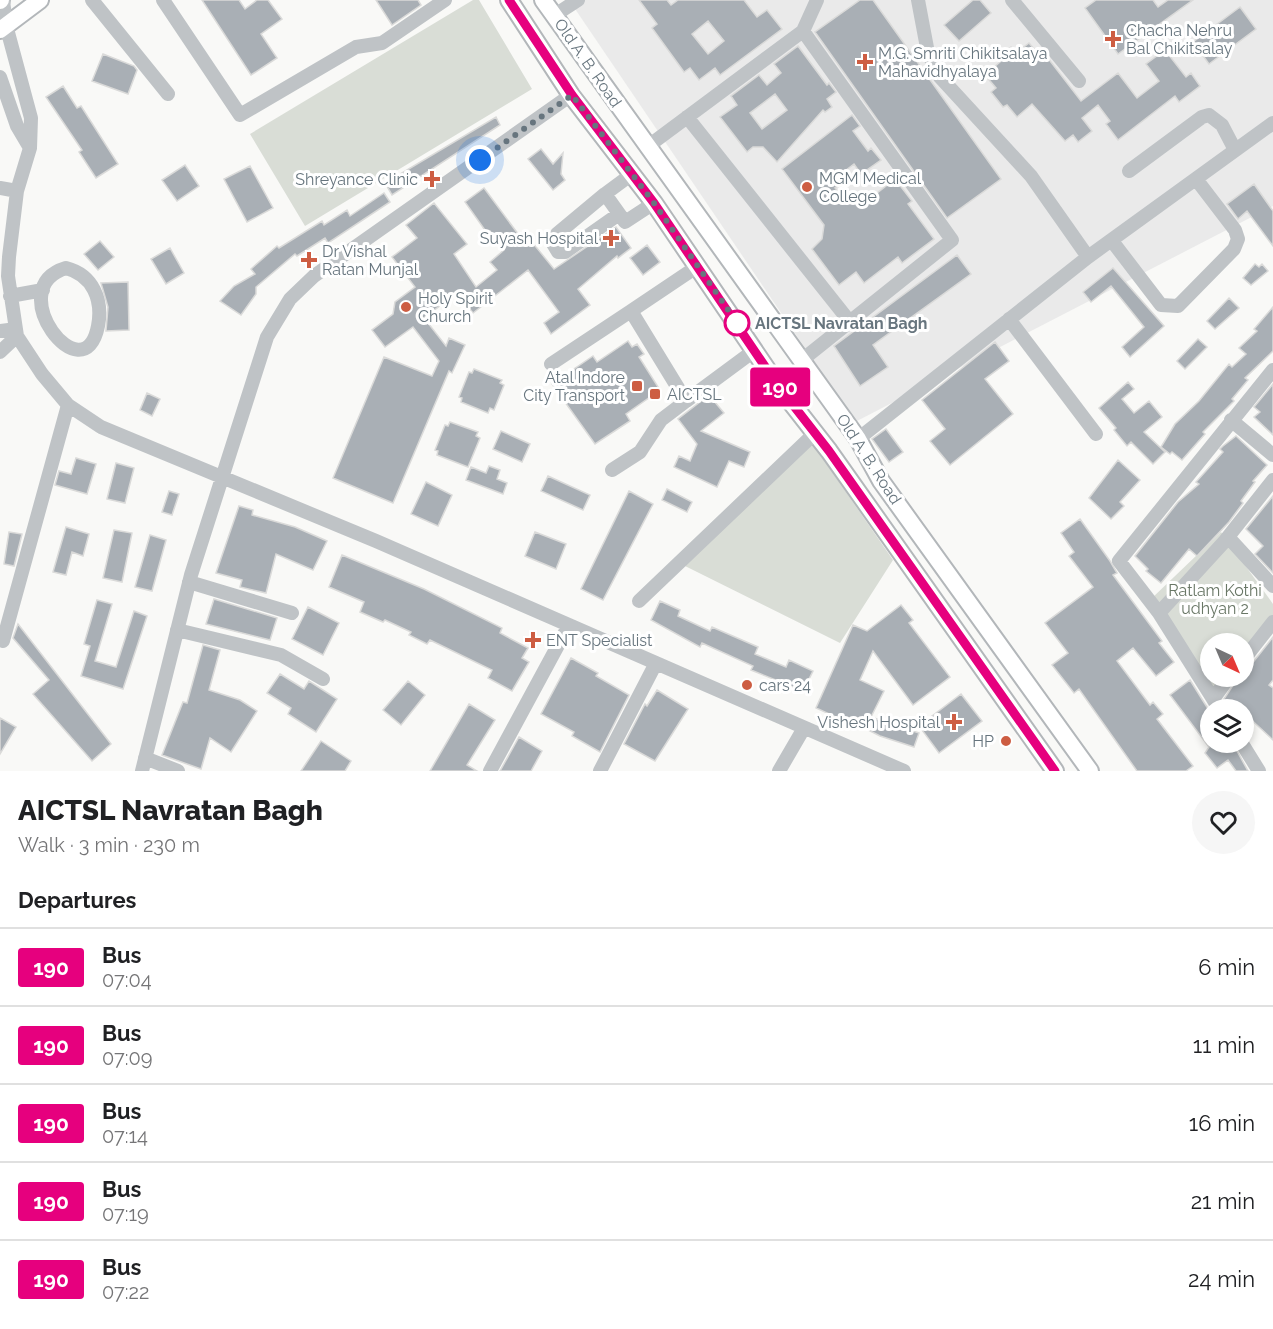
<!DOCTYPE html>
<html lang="en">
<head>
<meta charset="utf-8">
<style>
  body { margin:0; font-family:Raleway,sans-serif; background:#f6f6f6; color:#202124; height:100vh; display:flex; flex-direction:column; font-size:22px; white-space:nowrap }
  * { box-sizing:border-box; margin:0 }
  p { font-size:20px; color:#757577 }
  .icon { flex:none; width:33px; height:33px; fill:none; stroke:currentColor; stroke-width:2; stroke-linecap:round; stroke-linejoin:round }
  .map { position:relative; height:771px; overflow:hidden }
  .side { display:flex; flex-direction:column; background:#fff; flex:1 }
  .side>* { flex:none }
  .badge { padding:0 12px; border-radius:4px; font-size:21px; line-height:39px }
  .needle { width:39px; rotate:136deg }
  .controls { position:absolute; left:1200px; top:633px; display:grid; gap:12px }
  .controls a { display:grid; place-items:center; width:54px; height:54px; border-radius:50%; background:#fff; box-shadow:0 3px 9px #0003; font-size:30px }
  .you { position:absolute; width:30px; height:30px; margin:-15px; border:4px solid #fff; border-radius:50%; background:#1a73e8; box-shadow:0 0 0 9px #1a73e833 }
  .map>.badge { position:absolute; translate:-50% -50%; box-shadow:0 0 0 3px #fff }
  h2 { padding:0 18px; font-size:22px; line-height:54px }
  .round { display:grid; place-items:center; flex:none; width:63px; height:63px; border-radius:32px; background:#f6f6f6 }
  .head { display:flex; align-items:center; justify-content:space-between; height:102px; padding:0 18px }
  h1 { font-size:28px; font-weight:800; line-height:45px }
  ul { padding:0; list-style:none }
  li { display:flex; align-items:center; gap:18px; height:78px; padding:0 18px; border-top:2px solid #e0e0e0 }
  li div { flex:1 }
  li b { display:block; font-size:22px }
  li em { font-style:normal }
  li .badge { min-width:66px; font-weight:700; text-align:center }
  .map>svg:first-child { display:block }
  .built { fill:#eaeaea }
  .green { fill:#d9ddd6 }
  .building { fill:#a9afb5; stroke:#dadad9; stroke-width:1.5; fill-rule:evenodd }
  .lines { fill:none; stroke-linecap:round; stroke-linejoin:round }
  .major-casing { stroke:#b3b7ba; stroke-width:20 }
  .minor { stroke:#bfc3c6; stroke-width:14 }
  .major { stroke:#fff; stroke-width:16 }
  .line-casing { stroke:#fff; stroke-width:14 }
  .line { stroke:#e6007e; stroke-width:9 }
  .walk { stroke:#67757e; stroke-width:6; stroke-dasharray:0 10.8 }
  .poi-dot { fill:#cd5d42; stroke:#fff; stroke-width:2 }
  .stop-dot { fill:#fff; stroke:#e6007e; stroke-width:3 }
  .labels { text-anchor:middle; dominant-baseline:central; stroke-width:6; stroke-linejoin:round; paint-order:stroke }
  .poi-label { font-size:16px; fill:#67757e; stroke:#fff; text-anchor:start }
  .street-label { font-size:16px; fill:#67757e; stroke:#fff }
  .stop-label { font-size:16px; font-weight:bold; fill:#67757e; stroke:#fff; text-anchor:start }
  .park-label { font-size:16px; fill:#697766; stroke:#fff }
</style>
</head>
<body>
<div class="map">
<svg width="1273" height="771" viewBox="0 0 1273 771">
  <rect width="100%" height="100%" fill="#f9f9f7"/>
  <path class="built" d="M569 0H1273V206L855 422Z"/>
  <path class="green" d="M473 0H479L532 89 305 226 250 134Z
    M812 443 893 560 840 643 685 566Z
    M1221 532 1273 604V621L1244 656V644H1210V676L1227 677 1215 690 1151 599Z"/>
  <path class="building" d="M202 0H239L245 9 257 0H268L282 19 261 34 277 58 251 75Z
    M376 0H418L421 5 392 25Z
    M639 0H667L671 5 678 0H744L757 17 767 10 782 29 720 75 715 68 699 80 690 68 684 72 652 28 657 24ZM708 21 724 41 708 54 692 34Z
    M860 0H873L1001 179 947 218 815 32Z
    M973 0H980L991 13 959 41 944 25Z
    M1096 0H1153L1158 7 1168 0H1193L1118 54 1085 8Z
    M1240 7 1256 29 1209 64 1193 42Z
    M1029 43 1040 56 1044 53 1081 101 1118 73 1137 98 1159 81 1146 64 1165 50 1186 77 1191 73 1200 86 1179 102 1175 96 1118 140 1106 124 1110 121 1098 105 1082 118 1092 131 1078 142 1073 135 1065 141 1032 104 1017 117 1007 105 1003 107 991 92 996 88 985 75 1000 62 997 58 1011 47 1016 53Z
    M798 46 827 85 829 83 836 92 827 99 832 107 825 112 823 110 777 162 763 147H753L747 152 720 117 737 105 731 96 759 75 767 85 781 73 774 64ZM775 94 787 110 762 129 750 113Z
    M103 54 134 66 137 70 128 94 92 81Z
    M63 86 77 108 81 106 118 164 96 178 79 152 82 150 46 97Z
    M852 115 860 126 853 131 868 151 871 148 881 160 861 174 854 164 837 177 842 183 835 188 845 200 877 193 895 179 912 201 908 204 934 239 902 263 898 257 864 283 856 272 839 285 812 249 822 239 824 225 782 169Z
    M496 117 500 125 392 195 385 183Z
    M541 149 553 164 563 153 561 174 565 180 553 190 528 159Z
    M185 165 199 186 177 201 162 180Z
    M250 166 273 208 247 222 224 179Z
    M1254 184 1273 211V246L1247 211 1238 219 1227 204Z
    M484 188 527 246 532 242 554 269 616 227 631 248 618 258 617 256 578 289 590 305 551 334 544 323 559 312 528 270 491 299 486 297 482 306 473 313 457 293 424 318 446 346 449 338 465 345 452 373 449 371 393 503 333 478 384 357 432 376 439 361 413 327 385 347 372 330 393 314 395 302 415 287 392 257 417 238 406 225 434 203 467 244 454 254 476 287 497 270 490 262 504 250 490 231 487 233 465 202Z
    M384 193 390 202 328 243 325 238 297 256 295 254 256 287V294L241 315 220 301 234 286 255 274 251 269 277 246 279 248 322 221 324 225 347 210 350 216Z
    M100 241 114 257 98 270 84 254Z
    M647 245 660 262 643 275 630 258Z
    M170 248 184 273 166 284 151 259Z
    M957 255 971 274 873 345 888 367 860 386 834 346Z
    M1255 264 1259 267 1262 264 1268 271 1251 285 1243 278Z
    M1113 268 1164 326 1130 357 1122 347 1144 327 1111 286 1091 302 1083 292Z
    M128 282 129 330 106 331 108 307 101 283Z
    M1229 298 1239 308 1215 329 1207 321Z
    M1273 307V351L1245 378 1248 380 1232 399 1234 401 1203 432 1205 434 1182 460 1172 452 1170 454 1161 447 1175 424 1199 401 1229 364 1232 367 1246 354 1239 348 1257 331 1254 329Z
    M1198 339 1207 347 1185 369 1177 361Z
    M628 341 632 347 637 344 644 354 639 357 660 390 626 414 630 421 595 444 552 384 593 356 597 362Z
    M995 342 1009 361 985 379 1013 414 950 465 930 441 945 429 922 400Z
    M474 369 502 380 500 383 504 385 494 410 490 408 488 413 461 402 462 398 459 397 469 372 472 373Z
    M1128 382 1134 389 1122 399 1134 413 1149 401 1162 417 1144 432 1165 452 1153 464 1131 442 1127 446 1114 430 1116 428 1099 408Z
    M1273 384V435L1254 417 1260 412 1254 407Z
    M147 393 160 399 152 416 140 410Z
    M709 395 724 413 701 431 750 452 744 467 729 461 717 487 674 467 679 456 690 461 697 444 678 419Z
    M450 422 478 432 476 436 480 438 468 467 437 455 438 451 435 450 445 425 448 426Z
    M886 429 903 452 889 462 872 439Z
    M501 431 530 444 522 462 493 449Z
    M1236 436 1267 465 1253 481 1255 482 1241 501 1243 503 1229 522 1197 556 1189 549 1161 583 1146 571 1148 569 1135 556 1178 502 1199 484 1196 482 1223 452 1220 449 1223 446Z
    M76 458 96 464 87 494 55 485 59 471 71 474Z
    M1118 460 1140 480 1120 502 1124 506 1111 519 1089 498Z
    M116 463 134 468 125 503 107 499Z
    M489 466 500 470 497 479 507 483 503 494 466 480 471 467 486 473Z
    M548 476 590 495 583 510 541 491Z
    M426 482 452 495 438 526 411 514Z
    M667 489 692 502 687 512 662 500Z
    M169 491 179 494 172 515 162 512Z
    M629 491 653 504 603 600 581 589Z
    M1273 496V573L1255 554 1263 546 1246 529Z
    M239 506 253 510 252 515 295 527 327 541 313 570 276 554 266 593 240 587 242 580 216 573Z
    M1080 519 1110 561 1117 573 1113 575 1162 641 1159 643 1174 662 1156 676 1133 648 1117 661 1150 705 1153 702 1163 714 1157 719 1193 766 1186 771H1137L1079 689 1074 693 1052 665 1068 653 1045 623 1093 587 1069 556 1074 552 1061 533Z
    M66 527 89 534 83 556 72 552 66 575 53 572Z
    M114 530 132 533 122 582 103 578Z
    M9 532 22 534 14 566 4 564Z
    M535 532 566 544 556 569 525 556Z
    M150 535 166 540 152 591 135 587Z
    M342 555 424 589 502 628 500 633 528 648 522 658 529 662 512 691 488 678 492 670 430 640 427 644 409 635 411 632 385 620 383 622 360 612 364 602 329 587Z
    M214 599 277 618 270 640 206 624Z
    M97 600 112 604 95 661 116 667 134 611 147 616 123 689 81 676 90 646 84 644Z
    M660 601 680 610 678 616 710 631 712 627 758 647 755 654 786 667 789 660 813 671 803 691 751 670 753 666 702 643 700 647 651 620Z
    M901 605 913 620 909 623 950 677 913 705 873 651 860 680 884 691 871 717 919 733 914 747 880 736 841 716 840 719 816 708 853 625 867 631Z
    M308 607 339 623 323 655 292 639Z
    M18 624 111 744 92 761 33 694 49 680 13 638Z
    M1273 637V680L1269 685 1273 688V740L1244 713V710H1229L1224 699 1239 676H1244V668L1251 665Z
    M203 645 220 650 209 690 240 700 257 711 231 752 210 738 201 769 162 755 183 702 187 703Z
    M571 658 598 673 596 676 629 695 600 752 572 736 574 732 541 714Z
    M280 674 304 689 309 681 337 699 316 732 288 714 291 708 267 693Z
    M1190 680 1210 712V742H1232L1248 771H1236L1228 760 1217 768 1205 753 1209 747 1170 695Z
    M408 681 425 695 401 725 383 710Z
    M657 690 688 709 655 761 624 744 645 704 647 706Z
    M961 694 982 721 939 753 919 726Z
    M469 704 495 720 467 765 477 771H430Z
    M0 718 16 727 0 754Z
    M519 737 542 751 531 771H500Z
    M321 741 351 761 345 771H301Z"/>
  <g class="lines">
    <g class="major-casing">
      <path id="major" d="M509 0 571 95 654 203 779 387 829 451 1055 771
        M543 0 858 439 881 481 1090 771
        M0 1 1 0
        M0 30 40 0"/>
    </g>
    <path class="minor" d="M3 0 6 25 31 118 30 148 17 191 9 257 8 276 17 336 42 374 68 405 101 427 376 541 904 771
      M92 0 168 94
      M163 0 240 115 356 47 382 43 445 0
      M918 0 928 53 940 77 1031 176 1088 257
      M1012 0 1079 81
      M555 15 578 0
      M0 77 17 126 30 148
      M687 117 850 322
      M647 147 803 31
      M1129 171 1202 117 1209 115 1222 125 1235 150
      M632 174 605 194 625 222 654 203
      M0 188 17 191
      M605 194 557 234 552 242 558 252H565L619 214
      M1112 241 1161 305 1178 306 1234 249 1238 239 1235 230 1196 179
      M698 266 631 311 686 401 755 350
      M66 268C93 275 103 300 98 326 84 397 0 288 66 268Z
      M10 296 43 290
      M1009 319 1096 434
      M0 331 16 329
      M0 352 17 336
      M802 360 952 240 803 31 817 0
      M551 364 631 311
      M1231 420 1273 455
      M858 439 1088 257 1273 123
      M612 470 640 452 661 420 686 401
      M1228 537 1273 586
      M189 582 292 613
      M639 601 815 433
      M1159 613 1224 542 1273 480
      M177 630 281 655 323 679
      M3 641 68 405
      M1244 659 1273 622
      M1213 699 1230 676
      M1220 710 1159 613 1119 561 1273 370
      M1241 742 1259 771
      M145 758 178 771
      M142 771 191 575 267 337 290 299 314 276 571 95
      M490 771 569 625
      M600 771 656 663
      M779 771 804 728"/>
    <use href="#major" class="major"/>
  </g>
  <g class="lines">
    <g class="line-casing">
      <path id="line" d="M509 0 572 95 654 203 779 387 829 451 1055 771"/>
    </g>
    <use href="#line" class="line"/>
    <path class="walk" d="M480 160 572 95 654 203 740 327 737 323"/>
  </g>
  <g class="poi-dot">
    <path d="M1110 30h6v6h6v6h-6v6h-6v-6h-6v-6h6z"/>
    <path d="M862 53h6v6h6v6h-6v6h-6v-6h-6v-6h6z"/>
    <path d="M429 170h6v6h6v6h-6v6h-6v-6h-6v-6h6z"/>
    <circle cx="807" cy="187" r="6"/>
    <path d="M608 229h6v6h6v6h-6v6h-6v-6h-6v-6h6z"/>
    <path d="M306 251h6v6h6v6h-6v6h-6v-6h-6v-6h6z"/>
    <circle cx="406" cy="307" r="6"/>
    <rect x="631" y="380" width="12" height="12" rx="3"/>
    <rect x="649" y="388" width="12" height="12" rx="3"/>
    <path d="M530 631h6v6h6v6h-6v6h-6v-6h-6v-6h6z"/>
    <circle cx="747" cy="685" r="6"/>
    <path d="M951 713h6v6h6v6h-6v6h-6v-6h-6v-6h6z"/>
    <circle cx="1006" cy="741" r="6"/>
  </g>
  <circle class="stop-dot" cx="737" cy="323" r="12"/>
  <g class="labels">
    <g class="poi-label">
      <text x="1126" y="30">Chacha Nehru<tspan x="1126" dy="18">Bal Chikitsalay</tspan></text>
      <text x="878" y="53">M.G. Smriti Chikitsalaya<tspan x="878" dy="18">Mahavidhyalaya</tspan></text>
      <text x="819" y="178">MGM Medical<tspan x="819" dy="18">College</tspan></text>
      <text x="418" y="179" text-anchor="end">Shreyance Clinic</text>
      <text x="598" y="238" text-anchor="end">Suyash Hospital</text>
      <text x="322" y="251">Dr Vishal<tspan x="322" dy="18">Ratan Munjal</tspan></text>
      <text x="418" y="298">Holy Spirit<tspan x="418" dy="18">Church</tspan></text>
      <text x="625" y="377" text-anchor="end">Atal Indore<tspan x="625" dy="18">City Transport</tspan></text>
      <text x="667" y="394">AICTSL</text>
      <text x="546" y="640">ENT Specialist</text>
      <text x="759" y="685">cars 24</text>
      <text x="940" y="722" text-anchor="end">Vishesh Hospital</text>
      <text x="994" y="741" text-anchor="end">HP</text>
    </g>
    <g class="street-label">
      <text transform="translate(588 63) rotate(55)">Old A. B. Road</text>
      <text transform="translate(869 459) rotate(57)">Old A. B. Road</text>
    </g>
    <g class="stop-label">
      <text x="755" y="323">AICTSL Navratan Bagh</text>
    </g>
    <g class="park-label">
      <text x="1215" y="590">Ratlam Kothi<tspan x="1215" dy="18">udhyan 2</tspan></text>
    </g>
  </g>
</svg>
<div class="controls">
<a><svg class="needle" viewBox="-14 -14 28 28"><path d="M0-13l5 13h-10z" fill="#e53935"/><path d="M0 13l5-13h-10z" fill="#757577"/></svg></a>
<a><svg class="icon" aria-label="layers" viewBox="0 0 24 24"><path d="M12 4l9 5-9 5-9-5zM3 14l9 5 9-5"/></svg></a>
</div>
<div class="you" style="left:480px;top:160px"></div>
<b class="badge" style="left:780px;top:387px;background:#e6007e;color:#fff">190</b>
</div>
<section class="side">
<div class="head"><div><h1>AICTSL Navratan Bagh</h1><p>Walk · 3 min · 230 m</p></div><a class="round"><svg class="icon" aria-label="heart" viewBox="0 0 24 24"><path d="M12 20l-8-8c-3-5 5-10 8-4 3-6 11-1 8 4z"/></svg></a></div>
<h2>Departures</h2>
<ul>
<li><span class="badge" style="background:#e6007e;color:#fff">190</span><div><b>Bus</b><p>07:04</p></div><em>6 min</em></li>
<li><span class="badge" style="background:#e6007e;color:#fff">190</span><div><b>Bus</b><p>07:09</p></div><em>11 min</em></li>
<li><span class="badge" style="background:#e6007e;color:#fff">190</span><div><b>Bus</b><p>07:14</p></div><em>16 min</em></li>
<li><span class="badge" style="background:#e6007e;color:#fff">190</span><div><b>Bus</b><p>07:19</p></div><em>21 min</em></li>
<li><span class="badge" style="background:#e6007e;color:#fff">190</span><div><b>Bus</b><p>07:22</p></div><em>24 min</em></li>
</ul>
</section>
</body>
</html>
